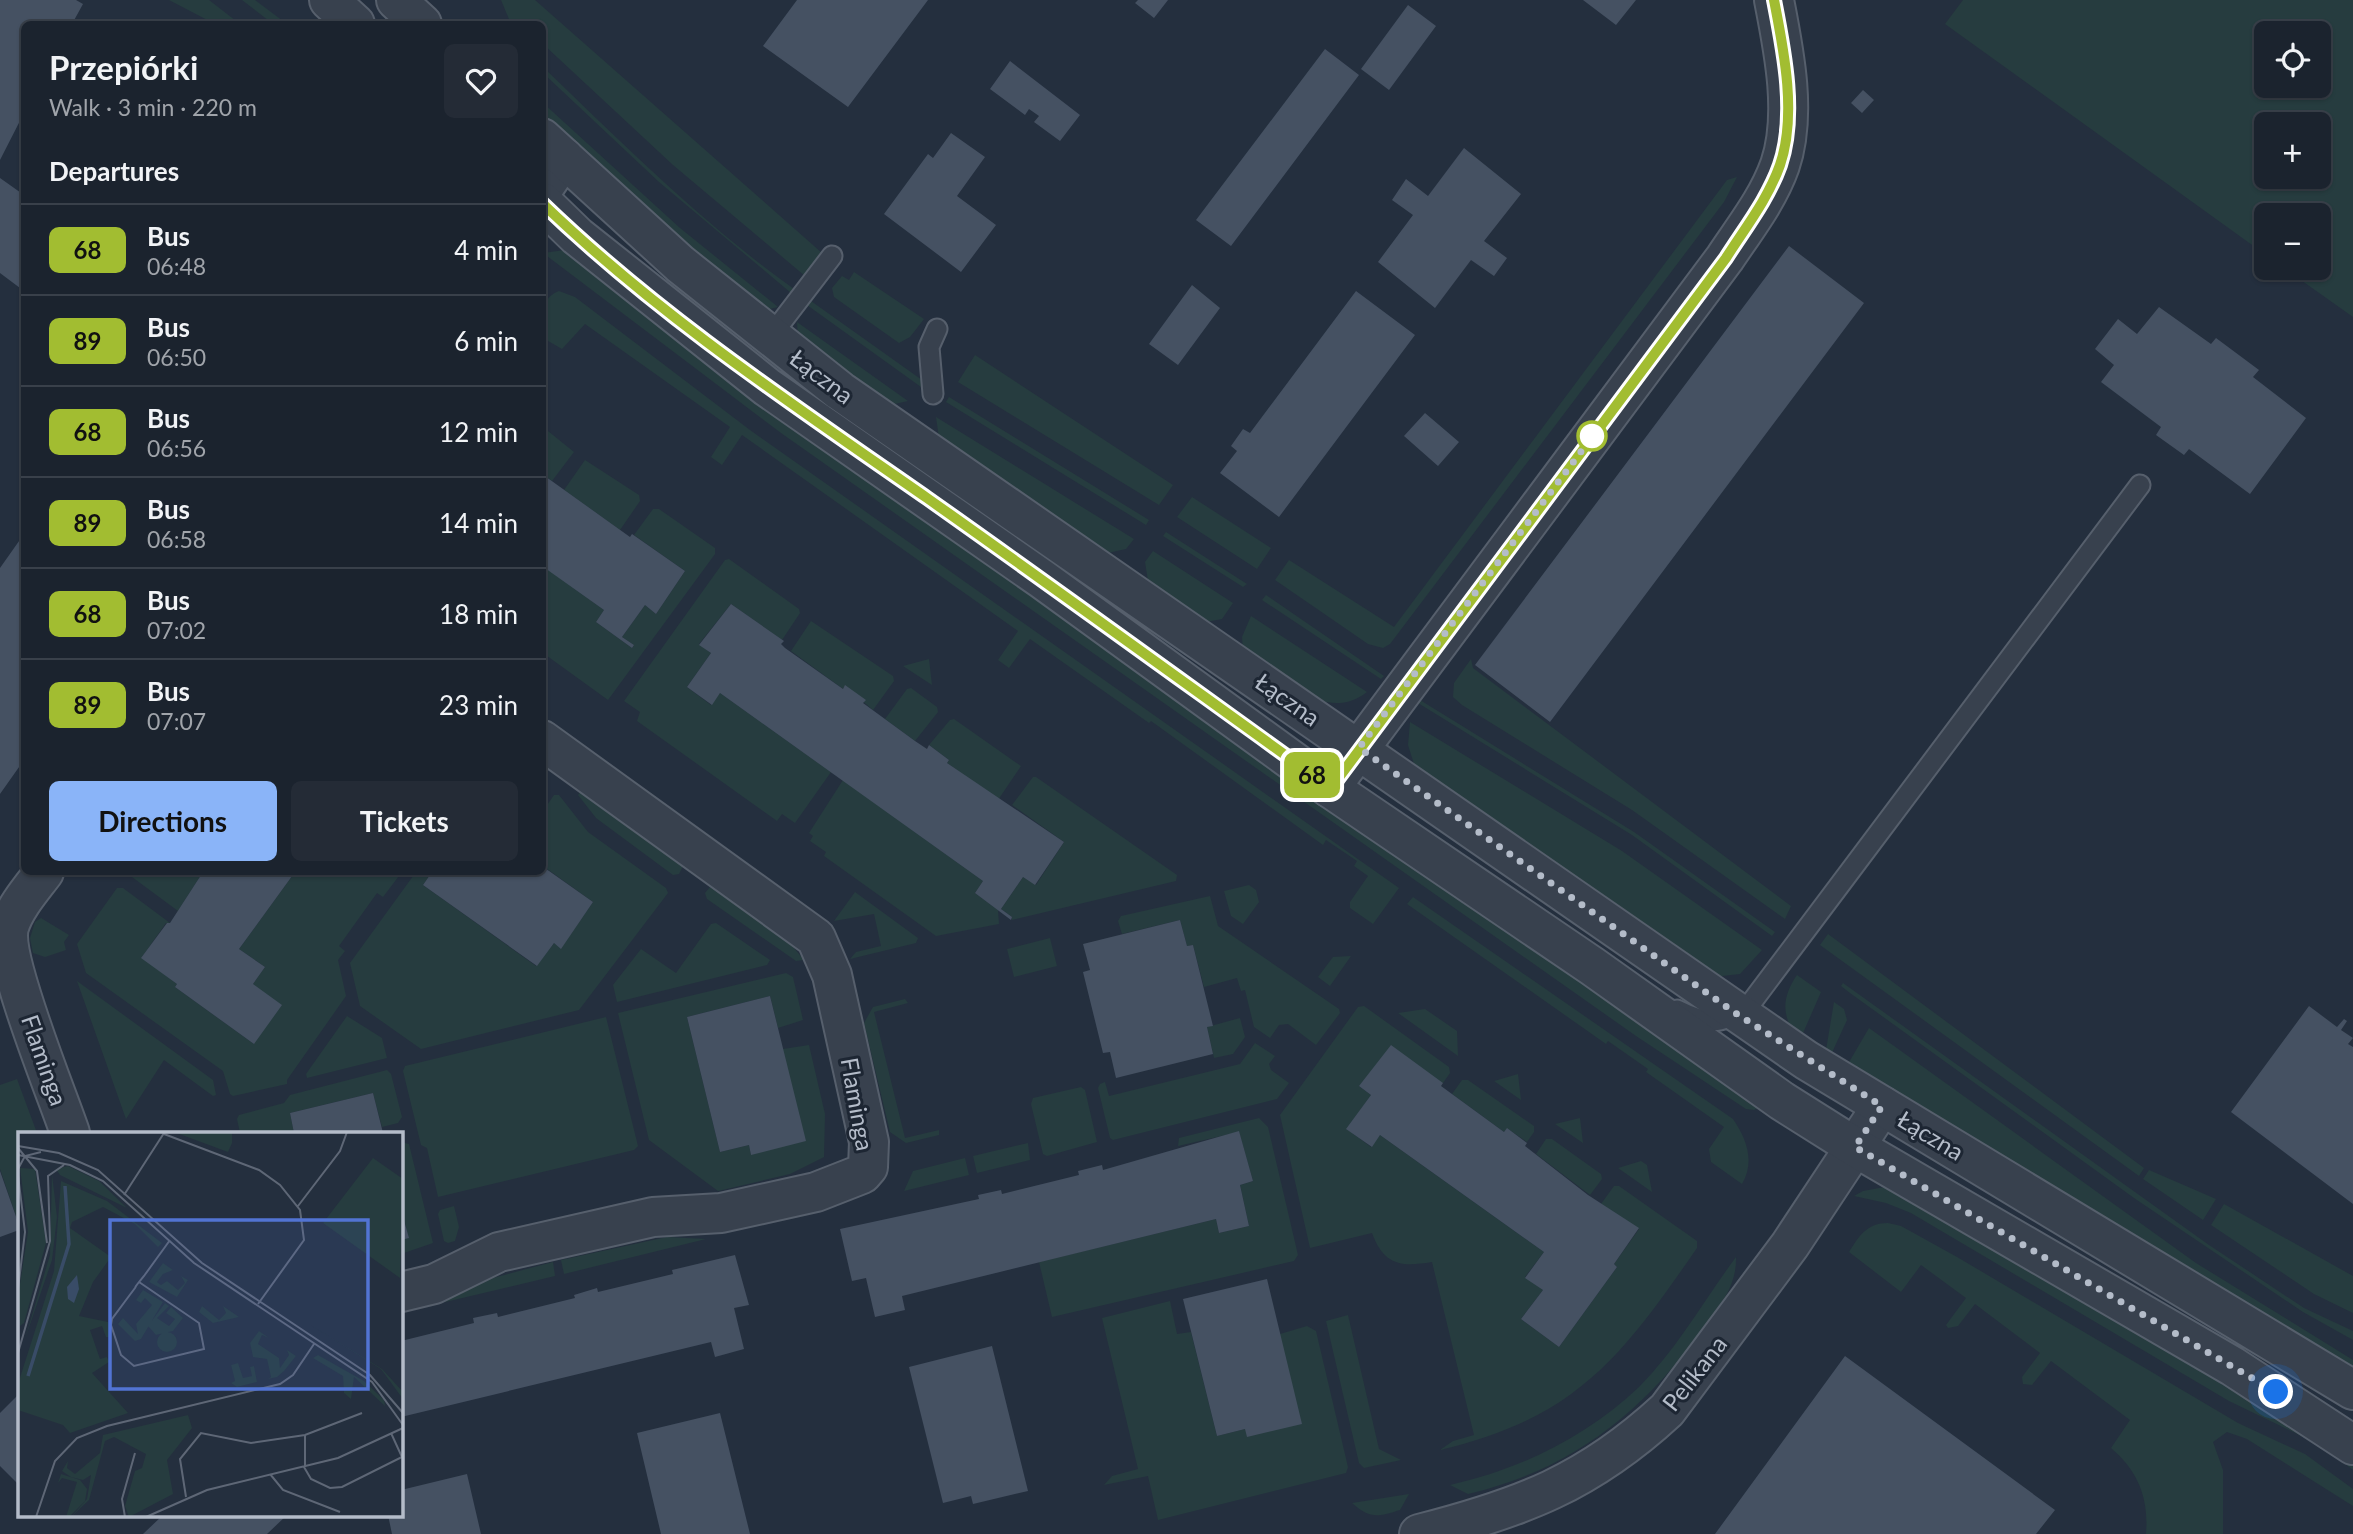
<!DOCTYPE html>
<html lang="en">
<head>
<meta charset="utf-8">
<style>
  body { margin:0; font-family:Lato,sans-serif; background:#242b36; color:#f1f3f6; height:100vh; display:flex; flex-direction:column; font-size:26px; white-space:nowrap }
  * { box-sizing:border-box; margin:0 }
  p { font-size:23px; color:#a0a4aa }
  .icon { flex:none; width:38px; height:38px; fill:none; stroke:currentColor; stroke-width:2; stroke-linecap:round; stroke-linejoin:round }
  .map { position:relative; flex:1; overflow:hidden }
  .details { position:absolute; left:21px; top:21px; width:525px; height:854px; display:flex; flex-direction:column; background:#1b232e; border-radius:10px; box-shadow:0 2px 5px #0004,0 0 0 2px #39404a }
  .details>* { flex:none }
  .badge { padding:0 14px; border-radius:10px; font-size:24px; line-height:46px }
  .controls { position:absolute; left:2254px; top:21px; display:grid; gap:14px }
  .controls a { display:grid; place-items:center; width:77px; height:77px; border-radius:10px; background:#1b232e; box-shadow:0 2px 5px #0004,0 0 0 2px #39404a; font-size:35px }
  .you { position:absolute; width:35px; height:35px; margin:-18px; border:5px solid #fff; border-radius:50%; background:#1a73e8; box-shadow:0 0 0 10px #1a73e833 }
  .map>.badge { position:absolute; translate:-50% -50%; box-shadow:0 0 0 4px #fff }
  h2 { padding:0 28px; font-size:26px; line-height:63px }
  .round { display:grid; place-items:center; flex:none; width:74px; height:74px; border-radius:10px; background:#242b36 }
  .headline { display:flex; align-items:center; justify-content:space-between; height:119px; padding:0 28px }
  h1 { font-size:33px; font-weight:700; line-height:52px }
  .button { display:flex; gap:14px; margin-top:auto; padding:14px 28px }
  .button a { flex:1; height:80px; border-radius:10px; background:#8ab4f8; color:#111; font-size:28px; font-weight:700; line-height:80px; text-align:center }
  .button a+a { background:#242b36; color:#f1f3f6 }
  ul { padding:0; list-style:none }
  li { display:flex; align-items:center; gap:21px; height:91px; padding:0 28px; border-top:2px solid #39404a }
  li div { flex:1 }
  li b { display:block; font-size:26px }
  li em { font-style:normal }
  li .badge { min-width:77px; font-weight:700; text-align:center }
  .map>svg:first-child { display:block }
  .green { fill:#263c3f; fill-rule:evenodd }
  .building { fill:#455162 }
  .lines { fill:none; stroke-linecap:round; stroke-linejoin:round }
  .service-casing { stroke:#565f6c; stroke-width:23 }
  .minor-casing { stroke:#565f6c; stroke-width:42 }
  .tertiary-casing { stroke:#565f6c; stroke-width:42 }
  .service { stroke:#38414e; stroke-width:19 }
  .minor { stroke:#38414e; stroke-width:38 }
  .tertiary { stroke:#38414e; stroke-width:38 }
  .line-casing { stroke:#fff; stroke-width:16 }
  .line { stroke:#a2bd31; stroke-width:10 }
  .walk { stroke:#b4bcc9; stroke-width:7; stroke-dasharray:0 12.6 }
  .stop-dot { fill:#fff; stroke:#a2bd31; stroke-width:3.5 }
  .labels { text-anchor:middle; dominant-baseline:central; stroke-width:6; stroke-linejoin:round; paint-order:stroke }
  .street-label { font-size:24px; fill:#b4bcc9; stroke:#1d2633 }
  .inset-river { fill:none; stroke:#394c67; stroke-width:3.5 }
  .inset-road { fill:none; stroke:#5e6776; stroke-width:2 }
  .view { fill:#5274d3; fill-opacity:0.15; stroke:#5274d3; stroke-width:3.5 }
  .inset-edge { fill:none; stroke:#b4bcc9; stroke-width:3.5 }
</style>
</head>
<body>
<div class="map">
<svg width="2353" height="1534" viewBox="0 0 2353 1534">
  <rect width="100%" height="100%" fill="#242f3e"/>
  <path class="green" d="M169 0H209L240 24H215Z
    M242 0H255L287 24H273Z
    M501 0H535L822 253 805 276 673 165 543 44 542 24H511Z
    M1963 0H2353V317L2284 268H2319V215H2266V255L1945 24ZM2266 33H2319V86H2266ZM2266 124H2319V177H2266Z
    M542 66C622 143 703 224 794 289L791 293 659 182 543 73Z
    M542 102 680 228 778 307 761 311 645 214 543 119Z
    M1737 177 1724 202 1390 644 1383 648 1368 644 1275 580 1289 560 1394 627 1727 180Z
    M565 250 1761 1106 1754 1110 1746 1109 1636 1036 781 433 543 253Z
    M854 272 924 319 910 337 899 343 834 297 832 288 842 276 849 280Z
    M559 291 575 297 750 430 1399 888 1373 924 1350 908V902L1368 876 1354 866 1357 861 1326 840 1323 845 1151 721 1149 723 1030 639 1009 668 998 660 1018 631 742 435 722 465 711 457 730 427 585 324 562 349 543 338C542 320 538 299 559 291Z
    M811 301 922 380 921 387 807 305Z
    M797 322 908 401 890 405 798 338Z
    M975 355 1173 485 1159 505 958 382Z
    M949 397 1149 520 1146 525 946 402Z
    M936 417 1134 539 1126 549 1103 554 939 438Z
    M543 427 574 452 552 481 543 474Z
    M585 460 639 495 640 501 620 530 564 490Z
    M1192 497 1271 548 1257 569 1177 517Z
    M653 509H659L715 548V554L608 700 543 653V566L604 610 596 622 632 648 634 645 622 637 645 605 656 614 685 571 634 535Z
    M1166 532 1247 584 1243 587 1163 536Z
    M1153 551 1233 603 1222 619 1201 623 1149 587 1145 562Z
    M729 559 799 609 800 613 782 640 731 604 699 644 711 653 687 687 711 705 720 693 831 772 795 823 782 814 777 821 637 721 640 712 624 701 725 560Z
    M1266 595 1384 676 1381 679 1262 600Z
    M1251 616 1367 692C1325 725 1278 676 1243 652L1242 637Z
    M811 621 893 676 894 681 873 710 845 686 843 689 791 651Z
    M929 659 932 685 903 666Z
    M1471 659 1473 668 1791 906 1785 919 1632 810 1462 705 1453 697 1454 683Z
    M911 688 937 707 938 712 915 741 885 719 907 689Z
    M1420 700 1634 832 1775 932 1772 936 1632 835 1418 703Z
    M954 719 1021 766 998 800 947 763 949 760 929 745 950 720Z
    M1410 722 1622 851 1762 950 1740 974 1713 977 1415 767 1408 745Z
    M1033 777H1036L1177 875 1176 881 1012 920V917L1001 909 1023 877 1036 885 1064 842 1012 805Z
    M843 780 983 881 975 893 998 910 999 924 936 936 824 856 826 852 810 841 813 836 809 833Z
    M581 791 683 866 679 874 673 875 596 818 578 795Z
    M554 795H559L588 832 666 888 668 893 579 1010 421 1049 360 1006 350 963 416 872H432L423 885 536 966 554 943 561 948 593 902 543 866V811Z
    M131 872H203L178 911 132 877Z
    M295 872H402L383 897 377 893 339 946 345 951 338 960 346 996 287 1080V1084L233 1096 230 1094 223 1071 86 973 77 944 117 888H123L170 923H166L142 957 177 984 175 987 254 1044 253 984 265 967 239 949Z
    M1249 885 1256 890 1259 902 1243 924 1231 916 1224 891Z
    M710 887 788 941 804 960 796 961 707 899 705 893Z
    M855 892 918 938 916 943 850 959 856 952 881 946 874 914 834 921Z
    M1210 896 1218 926 1339 1009 1340 1013 1316 1045 1288 1024 1279 1025 1270 1038 1254 1027 1245 990 1241 991 1237 978 1204 987 1193 945 1187 946 1180 920 1122 934 1118 921 1121 916Z
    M1413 897 1733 1119C1747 1139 1755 1162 1742 1184L1711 1162 1709 1149 1724 1127 1646 1072 1648 1069 1608 1041 1606 1044 1407 904Z
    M41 918 69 935 64 942 66 950 45 957 33 953 30 938 35 922Z
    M716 923 770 960 767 965 617 1002 613 985 641 949 676 973 711 924Z
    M1828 934 2144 1168 2139 1176 1820 945Z
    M1050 938 1057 966 1014 977 1007 949Z
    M1351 956 1330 986 1318 977 1333 957Z
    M786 973 793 977 803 1020 778 1028 770 996 687 1017 720 1152 749 1145 751 1155 783 1049 809 1045 825 1114 824 1157 790 1174 718 1191 649 1140 618 1013Z
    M1797 975 1821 992 1800 1040C1781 1019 1781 998 1797 975Z
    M77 981 213 1080 216 1095 213 1096 164 1060 126 1119Z
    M1843 983 2209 1245 2304 1308 2353 1331V1340L2303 1312 2134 1198 1850 993 1841 986Z
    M905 999 908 1003 874 1012 905 1138 939 1130V1135L906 1143 890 1132 864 1023 873 1007Z
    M1834 1002 1844 1009 1847 1020 1829 1059 1825 1056Z
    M1364 1006 1449 1067 1450 1073 1443 1083 1361 1084 1359 1086 1371 1095 1347 1129 1371 1147 1380 1135 1544 1252 1525 1277 1543 1290 1521 1319 1559 1347 1617 1267 1614 1264 1639 1229 1601 1204 1614 1186H1619L1697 1241V1248C1621 1358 1576 1418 1440 1450L1453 1441 1474 1435 1432 1262C1402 1267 1384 1266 1372 1233L1310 1248 1280 1115 1358 1007Z
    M1425 1009 1457 1031 1458 1056 1398 1013Z
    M347 1016 382 1038 387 1058 307 1078 306 1074Z
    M606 1017 638 1146 634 1150 438 1197 427 1148 421 1145 403 1071 405 1066Z
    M1240 1018 1245 1037 1233 1054 1214 1058 1207 1027Z
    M1869 1028 2196 1263 2353 1360V1373L1845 1069Z
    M1255 1043 1275 1056 1269 1064 1271 1070 1289 1083 1277 1099 1113 1140 1110 1138 1098 1088 1100 1084 1105 1082 1109 1096 1240 1064Z
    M387 1070 391 1074 402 1117 398 1123 382 1127 373 1093 290 1113 294 1133H240L237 1119 239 1115 284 1103 290 1095Z
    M1518 1074 1521 1100 1494 1081Z
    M17 1079 37 1133H19V1225L0 1169V1085Z
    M1462 1080H1468L1534 1126V1132L1527 1142 1508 1129 1504 1132 1452 1094Z
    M1081 1087 1085 1090 1097 1142 1047 1156 1043 1154 1031 1104 1033 1098Z
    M1259 1118 1268 1127 1298 1255 1294 1261 1052 1317 1039 1262 1216 1219 1219 1233 1249 1226 1240 1185 1253 1181 1239 1132 1178 1146 1179 1138Z
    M1580 1118 1583 1143 1555 1124Z
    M1546 1139H1552L1601 1174 1602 1179 1590 1195 1536 1154Z
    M401 1142 409 1144 433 1243 401 1254V1240L408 1237 401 1206Z
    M1028 1143 1030 1160 977 1173 973 1156Z
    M965 1158 969 1175 904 1191 913 1171Z
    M1641 1161 1647 1165 1652 1192 1618 1168Z
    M2149 1170 2216 1199 2203 1220 2143 1179Z
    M1890 1186 1911 1191 2353 1463V1470L2322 1446 2229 1401 1911 1213 1886 1203 1854 1196 1863 1191Z
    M2224 1204 2353 1276V1313L2314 1294 2211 1225Z
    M454 1206 459 1227 455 1241 448 1243 444 1241 438 1214 440 1210Z
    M1888 1223 1901 1226 1957 1257 2238 1423 2305 1454 2353 1489V1506L2247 1439 2227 1432 2213 1442 2223 1470V1534H2146C2149 1498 2138 1471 2111 1448L2130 1420 2051 1361 2032 1385 2023 1384 2022 1377 2040 1353 1975 1304 1958 1326 1948 1328 1946 1325 1966 1298 1921 1265 1901 1292 1849 1252C1859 1236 1867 1223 1888 1223Z
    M667 1237 706 1239 564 1274 561 1260Z
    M1736 1257C1737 1288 1717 1309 1700 1333 1640 1415 1568 1471 1468 1494L1450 1485C1521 1469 1586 1437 1639 1387 1677 1349 1704 1300 1736 1257Z
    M553 1262 555 1276 441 1303 485 1280Z
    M1170 1301 1177 1334 1191 1332 1217 1436 1245 1429 1280 1334 1307 1326 1316 1331 1348 1467 1346 1473 1158 1520 1148 1476 1104 1485 1112 1476 1138 1469 1102 1318Z
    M1348 1315 1379 1449 1401 1460 1364 1468 1359 1463 1326 1321Z
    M1409 1494 1400 1510C1378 1517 1370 1519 1352 1503Z"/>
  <path class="building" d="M0 0H76L83 4 72 24H24V113L0 160Z
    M797 0H928L848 107 763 46Z
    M1138 0H1168L1154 18 1135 3Z
    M1583 0H1636L1616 25Z
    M1408 5 1436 26 1389 90 1361 69Z
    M1325 49 1359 75 1231 246 1196 220Z
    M1010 61 1080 115 1060 141 1034 122 1039 116 1029 109 1025 115 990 89Z
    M1863 90 1874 100 1862 113 1851 103Z
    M951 133 985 157 957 196 996 225 961 272 884 214 928 154 933 158Z
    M1464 148 1521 194 1484 241 1507 258 1494 276 1471 260 1435 308 1378 262 1413 215 1392 200 1406 179 1428 196Z
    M0 178 24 195V291L0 273Z
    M1789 246 1864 303 1550 722 1475 665Z
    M1192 285 1220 308 1178 365 1149 344Z
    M1356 291 1415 335 1279 517 1220 473 1237 451 1231 446 1243 429 1250 433Z
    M2159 307 2211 344 2216 338 2259 370 2253 377 2306 418 2250 494 2189 449 2184 455 2156 435 2161 427 2101 382 2114 365 2095 349 2118 319 2137 334Z
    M1425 413 1459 442 1438 466 1404 436Z
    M542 474 630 537 632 534 685 571 656 614 645 605 622 637 634 645 632 648 596 622 604 610 542 566Z
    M24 534V760L0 794V568Z
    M731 604 784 641 781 644 785 648 843 689 845 685 866 700 863 703 915 741 927 749 929 745 949 760 947 763 1064 842 1035 885 1023 877 1001 909 1012 917 1011 920 975 893 983 881 720 693 712 705 687 687 711 653 699 645Z
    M542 866 593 902 561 949 554 943 537 966 423 885 432 872H542Z
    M203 872H295L239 949 265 967 253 984 282 1005 254 1044 175 987 177 984 141 958 167 923H170Z
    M1180 920 1187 946 1193 945 1213 1026 1207 1027 1213 1054 1116 1078 1110 1052 1103 1053 1083 972 1090 970 1083 944Z
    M770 996 806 1141 751 1155 749 1145 720 1152 687 1017Z
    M2309 1006 2337 1027 2344 1019 2347 1021 2341 1030 2353 1038 2348 1044 2353 1047V1204L2231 1112Z
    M1391 1045 1443 1083 1441 1086 1504 1132 1507 1128 1527 1143 1525 1146 1588 1195 1639 1228 1614 1264 1617 1267 1559 1347 1521 1319 1543 1290 1525 1278 1544 1252 1380 1135 1372 1147 1346 1129 1371 1095 1359 1086Z
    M373 1093 383 1133H294L290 1113Z
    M1239 1131 1253 1181 1240 1185 1249 1226 1219 1233 1216 1219 902 1296 905 1310 875 1317 866 1278 852 1281 840 1229 979 1199 978 1195 1001 1190 1002 1194 1079 1175 1078 1171 1102 1165 1103 1170Z
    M0 1171 19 1225V1230L0 1237Z
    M401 1210 409 1238 401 1240Z
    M735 1255 749 1305 734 1308 744 1349 715 1357 711 1342 401 1417V1341L474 1323 473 1318 497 1313 498 1317 575 1298 574 1295 597 1288 598 1292 673 1274 672 1270Z
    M1267 1279 1302 1424 1247 1437 1245 1429 1217 1436 1183 1299Z
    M992 1346 1028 1491 973 1504 971 1496 943 1503 909 1367Z
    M1845 1356 2055 1510 2036 1534H1715Z
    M19 1394V1485L0 1466V1413Z
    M720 1413 750 1534H661L637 1433Z
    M467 1474 481 1534H392L388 1515H401V1490Z
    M163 1515H287L267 1534H143Z"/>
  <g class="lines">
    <g class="service-casing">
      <path id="service" d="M770 337 832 256
        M933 394 929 347 937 329
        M1677 1010C1707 1025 1720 1025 1748 1007L2140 485"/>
    </g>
    <g class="minor-casing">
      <path id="minor" d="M542 190 564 158
        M1330 788 1725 258C1745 228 1768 199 1780 165 1797 115 1784 51 1774 0
        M44 872C32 888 15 907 9 927 1 959 57 1094 70 1133
        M401 1292 434 1284 499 1252 653 1217 721 1213 816 1192 862 1174 868 1167 869 1142 832 975 816 938 542 740
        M1419 1534C1521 1508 1588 1483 1667 1410L1790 1245 1882 1106"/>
    </g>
    <g class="tertiary-casing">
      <path id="tertiary" d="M329 0 355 24
        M396 0 422 24
        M542 138 680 264 840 391 1806 1060 2353 1390
        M542 202 577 236 767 387 1042 579 1330 788 1592 966 1782 1101 1855 1147 2232 1366 2353 1445"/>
    </g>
    <use href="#service" class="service"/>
    <use href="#minor" class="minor"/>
    <use href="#tertiary" class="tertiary"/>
  </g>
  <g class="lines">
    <g class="line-casing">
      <path id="line" d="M542 203C659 316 795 406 927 498 1063 594 1196 691 1331 788L1726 258C1745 228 1768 199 1780 165 1797 115 1784 51 1774 0"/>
    </g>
    <use href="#line" class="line"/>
    <path class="walk" d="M1592 436 1598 429 1359 748 1737 1014 1882 1106 1855 1147 2276 1392"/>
  </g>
  <circle class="stop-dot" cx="1592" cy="436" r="14"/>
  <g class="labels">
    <g class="street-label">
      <text transform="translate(822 376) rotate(37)">Łączna</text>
      <text transform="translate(1288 699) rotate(35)">Łączna</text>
      <text transform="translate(45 1060) rotate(71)">Flaminga</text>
      <text transform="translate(858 1104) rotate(80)">Flaminga</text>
      <text transform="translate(1931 1135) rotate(31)">Łączna</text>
      <text transform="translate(1694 1373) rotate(-52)">Pelikana</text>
    </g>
  </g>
  <g transform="translate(18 1132)">
    <rect width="385" height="385" fill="#242f3e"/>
    <path d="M156 0H214V11L210 20ZM355 26 385 47 382 146 305 91ZM50 34 81 49 109 76 42 43 38 37ZM2 36 17 37 28 111 6 191 2 194 0 165 10 100ZM34 42 39 85 34 128 7 207 32 123ZM43 49 89 69 144 111 140 115 117 92 85 75 54 90 52 96 93 125 75 150 61 184 90 190 93 205H88L84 194 72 198 82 227 89 225 91 230 74 241 110 281 52 301 45 293 0 278V252L36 139ZM145 131 155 138 145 142 139 150 143 153 149 149 160 158 167 151 163 144 170 148 159 165 131 150ZM125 158 145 170 123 207 117 209 100 192 105 186 120 202 118 192 134 173 127 166 123 171 118 168ZM147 171 151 174 139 186 151 194 157 187 148 181 153 175 165 186 155 199 138 203 130 194ZM205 174 221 185 195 191 181 180 184 174 201 188 208 181ZM291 192 364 237 385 260V267L363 237ZM241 199 251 206 244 203 240 212 261 226 262 236 271 223 269 218 278 224 266 239 259 245 250 247 253 245 249 227 235 225 232 211ZM139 210a10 10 0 1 1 20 0a10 10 0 1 1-20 0ZM300 223 346 249 366 268 367 274 336 245 333 267 326 261 325 244 295 226ZM220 231 225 246 234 244 232 235 236 234 239 250 219 255 213 251 217 249 213 233ZM170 283 174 296 149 328 155 362 111 385 107 374 117 339 124 336 128 322 96 305 87 309 71 368 53 385 69 367 73 343 65 348 53 345 44 339 50 329 49 336 57 342 82 321 85 303ZM43 342 62 348 69 357 67 369 51 385H48L59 350 44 346 40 351Z" fill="#263c3f"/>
    <path d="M59 143 61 157 56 171 50 167 49 155Z" fill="#394c67"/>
    <path class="inset-river" d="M10 244 51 112 47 54"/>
    <path class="inset-road" d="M146 2 241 38 262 53 282 78 286 108 240 172M0 14 41 21 80 38 184 131 352 243 385 281M0 16 19 39 29 111M0 23 52 33 85 49 176 131 354 250 385 293M0 37 7 24 23 20M0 43 7 100 0 157M106 63 146 1M280 74 322 19 329 0M121 150 181 191 186 217 116 234 103 223 93 193 94 187 111 164 117 156 118 154 121 150 126 144 139 126 147 115 152 108M0 221 32 109 30 44 46 33M287 303V334M286 335 293 347 312 356 324 355 384 325 373 301M252 342 265 358 322 380M168 365 162 327 183 301 233 311 287 303 344 281M18 385 37 329 59 306 89 294 262 252 275 243 296 212M107 385 104 367 117 321M128 385 189 358 320 326 385 296"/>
    <path class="view" d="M92 88H350V257H92Z"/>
    <rect width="385" height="385" class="inset-edge"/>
  </g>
</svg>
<div class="controls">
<a><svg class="icon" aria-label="locate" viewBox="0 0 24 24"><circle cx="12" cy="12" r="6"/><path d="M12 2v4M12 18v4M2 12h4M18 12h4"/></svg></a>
<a>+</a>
<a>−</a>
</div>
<div class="you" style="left:2276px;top:1392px"></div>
<b class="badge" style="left:1312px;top:775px;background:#a2bd31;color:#111">68</b>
<section class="details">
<div class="headline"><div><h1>Przepiórki</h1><p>Walk · 3 min · 220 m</p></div><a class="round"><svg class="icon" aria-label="heart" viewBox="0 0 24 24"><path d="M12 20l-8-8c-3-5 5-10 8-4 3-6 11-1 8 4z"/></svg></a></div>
<h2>Departures</h2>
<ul>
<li><span class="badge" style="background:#a2bd31;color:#111">68</span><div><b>Bus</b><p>06:48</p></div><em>4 min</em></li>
<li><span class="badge" style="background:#a2bd31;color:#111">89</span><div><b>Bus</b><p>06:50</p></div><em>6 min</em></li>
<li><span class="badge" style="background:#a2bd31;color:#111">68</span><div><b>Bus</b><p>06:56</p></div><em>12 min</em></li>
<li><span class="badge" style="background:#a2bd31;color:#111">89</span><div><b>Bus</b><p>06:58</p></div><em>14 min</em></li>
<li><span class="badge" style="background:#a2bd31;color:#111">68</span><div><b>Bus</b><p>07:02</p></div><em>18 min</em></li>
<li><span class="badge" style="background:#a2bd31;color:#111">89</span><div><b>Bus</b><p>07:07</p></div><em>23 min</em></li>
</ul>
<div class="button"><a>Directions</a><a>Tickets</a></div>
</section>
</div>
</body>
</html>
